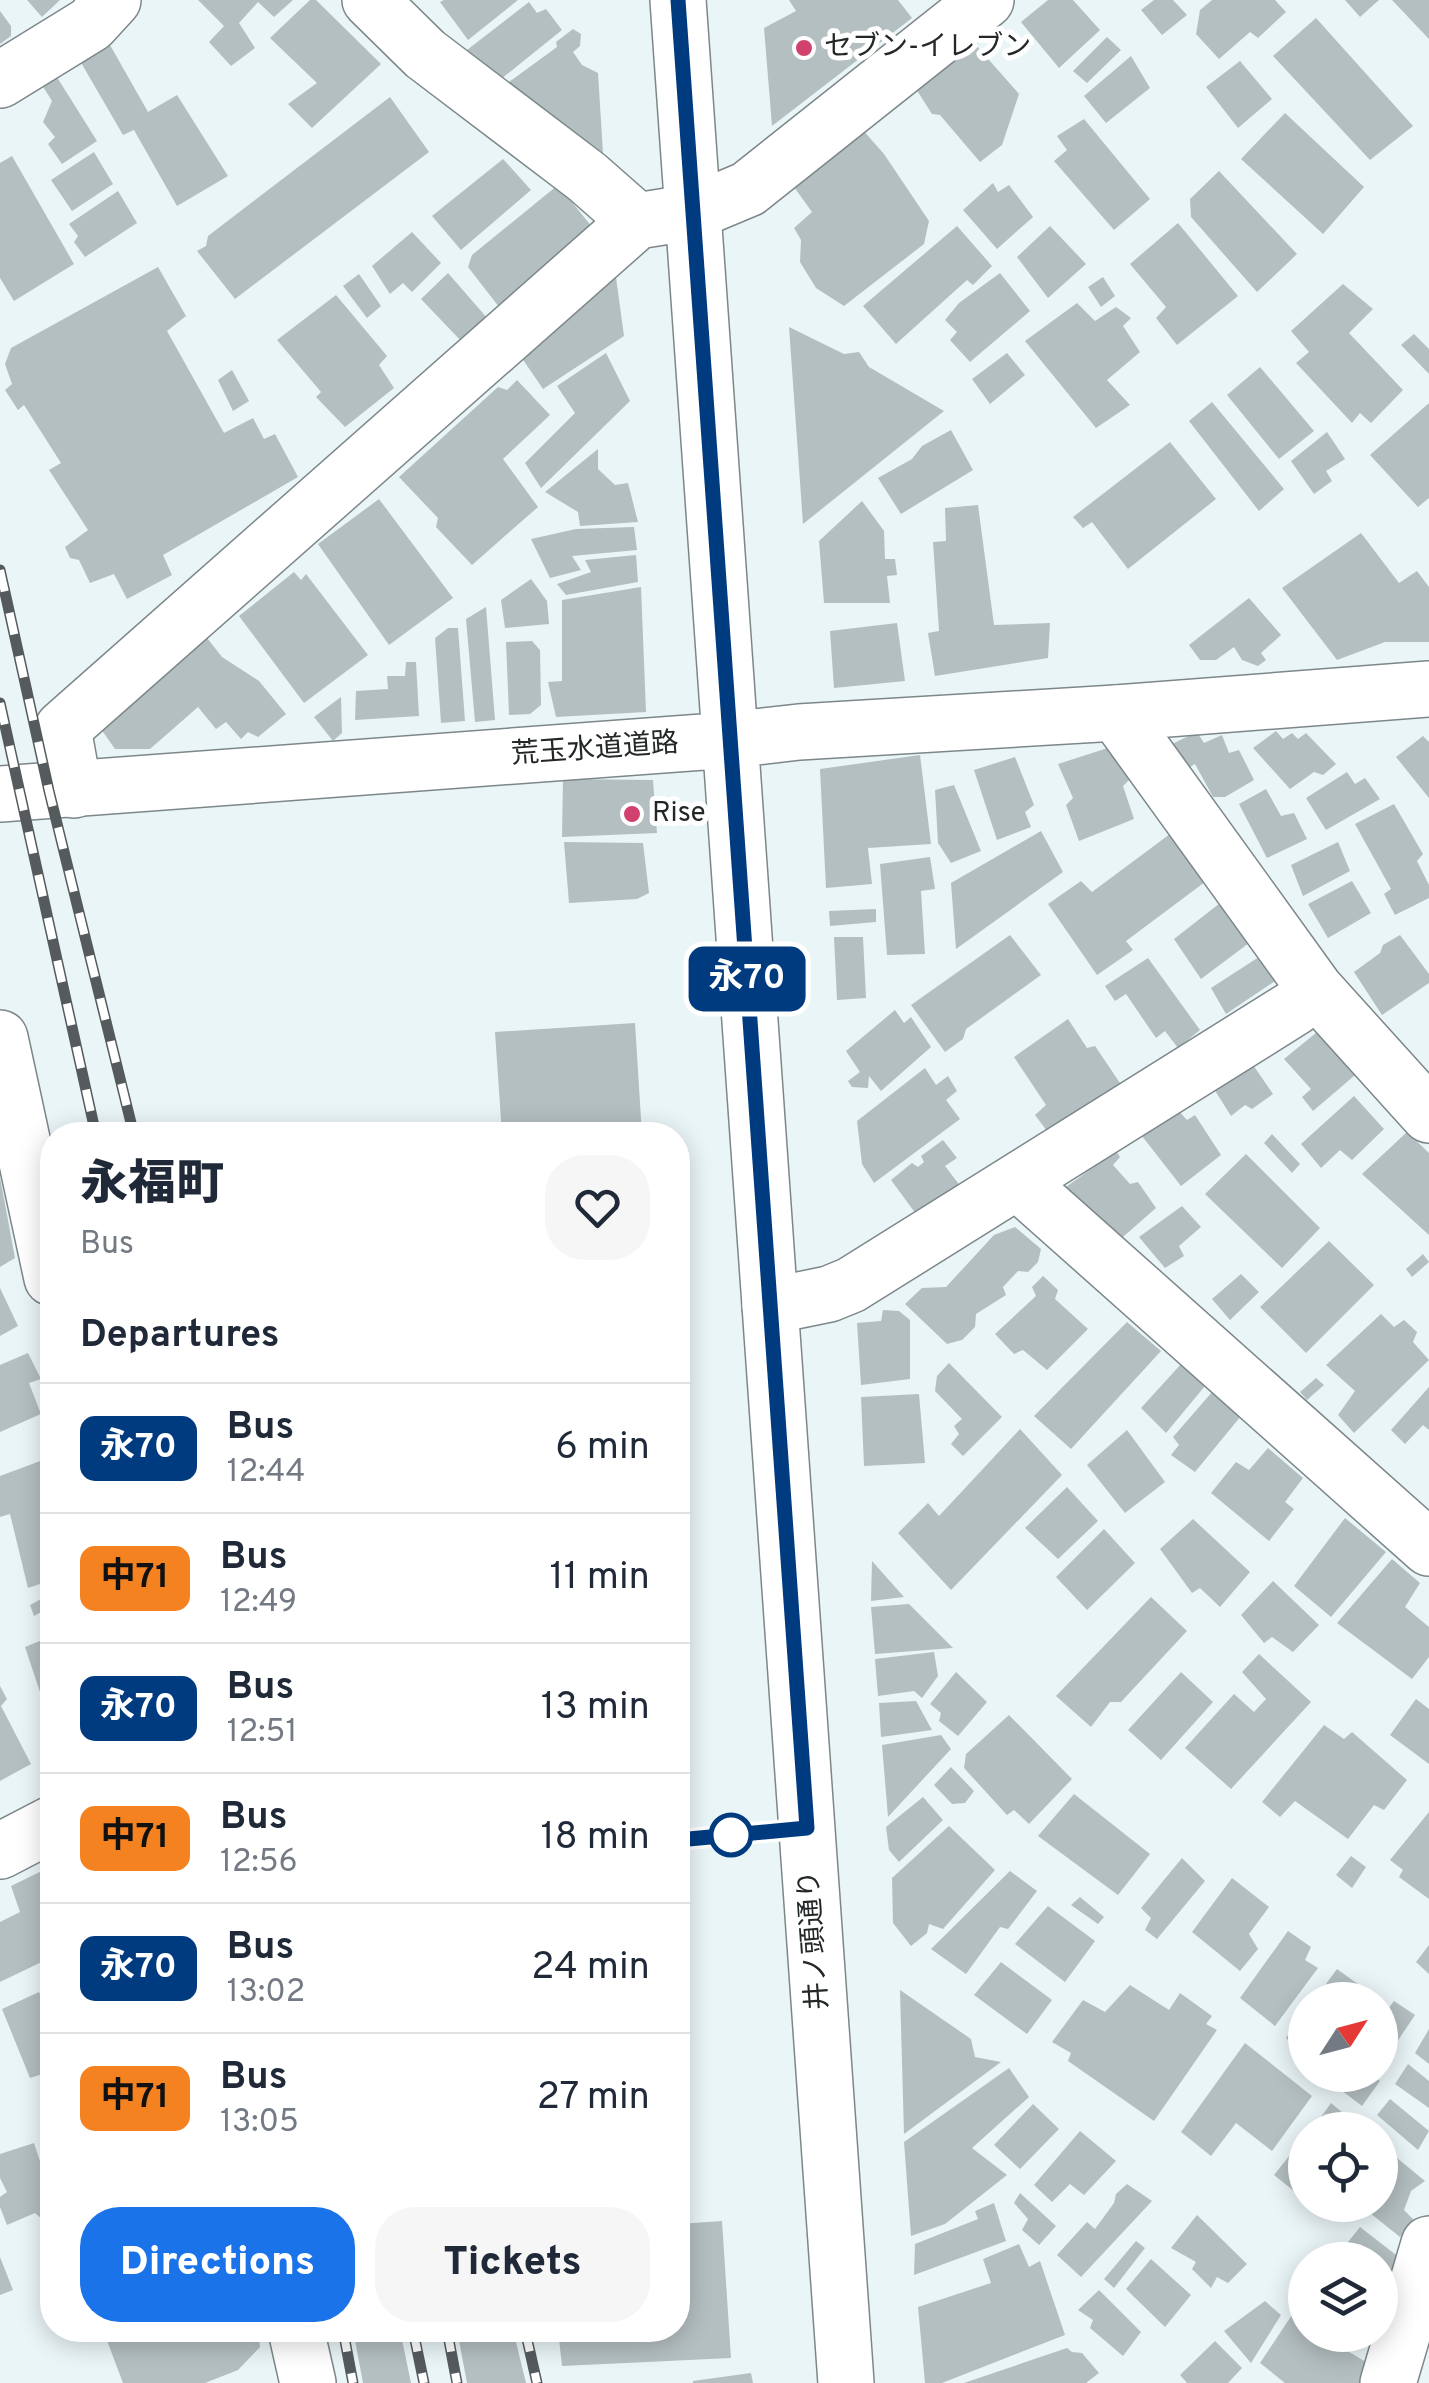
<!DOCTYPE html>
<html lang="en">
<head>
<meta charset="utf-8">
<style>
  body { margin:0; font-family:Overpass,"Noto Sans JP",sans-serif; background:#f6f6f7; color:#1f2937; height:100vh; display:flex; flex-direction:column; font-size:38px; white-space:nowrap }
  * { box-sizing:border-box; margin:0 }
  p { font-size:32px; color:#747a83 }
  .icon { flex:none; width:55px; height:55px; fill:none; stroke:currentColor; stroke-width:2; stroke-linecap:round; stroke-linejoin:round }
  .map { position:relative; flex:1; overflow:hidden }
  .drawer { position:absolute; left:40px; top:1122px; width:650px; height:1220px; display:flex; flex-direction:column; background:#fff; border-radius:40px; box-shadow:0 5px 25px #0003 }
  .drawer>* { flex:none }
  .badge { padding:0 20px; border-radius:15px; font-size:35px; line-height:65px }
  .needle { width:65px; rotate:54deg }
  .fabs { position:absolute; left:1288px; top:1982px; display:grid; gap:20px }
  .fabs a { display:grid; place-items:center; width:110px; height:110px; border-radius:50%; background:#fff; box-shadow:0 5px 25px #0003; font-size:50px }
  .map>.badge { position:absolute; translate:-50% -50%; box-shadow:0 0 0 5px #fff }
  h2 { padding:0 40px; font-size:38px; line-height:90px }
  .round { display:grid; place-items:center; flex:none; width:105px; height:105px; border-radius:40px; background:#f6f6f7 }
  .head { display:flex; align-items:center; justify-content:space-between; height:170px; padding:0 40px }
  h1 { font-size:48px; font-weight:800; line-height:75px }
  .button { display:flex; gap:20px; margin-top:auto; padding:20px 40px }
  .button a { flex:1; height:115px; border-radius:40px; background:#1a73e8; color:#fff; font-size:40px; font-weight:800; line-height:115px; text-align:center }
  .button a+a { background:#f6f6f7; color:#1f2937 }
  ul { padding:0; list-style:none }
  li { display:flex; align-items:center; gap:30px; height:130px; padding:0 40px; border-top:2px solid #e0e1e3 }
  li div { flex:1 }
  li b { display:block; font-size:38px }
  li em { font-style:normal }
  li .badge { min-width:110px; font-weight:700; text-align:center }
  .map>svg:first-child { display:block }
  .building { fill:#b4bfc1 }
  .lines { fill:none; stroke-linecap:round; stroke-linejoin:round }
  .minor-casing { stroke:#7d878a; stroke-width:58 }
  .major-casing { stroke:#7d878a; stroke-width:58 }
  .minor { stroke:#fff; stroke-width:55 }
  .major { stroke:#fff; stroke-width:55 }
  .rail-casing { stroke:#555b5d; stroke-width:11 }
  .rail { stroke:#fff; stroke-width:8; stroke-dasharray:22; stroke-linecap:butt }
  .line-casing { stroke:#fff; stroke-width:22 }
  .line { stroke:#003b80; stroke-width:15 }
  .poi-dot { fill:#d0426d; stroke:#fff; stroke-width:4 }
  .stop-dot { fill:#fff; stroke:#003b80; stroke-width:5 }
  .labels { text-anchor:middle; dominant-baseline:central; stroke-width:10; stroke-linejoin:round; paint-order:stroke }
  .poi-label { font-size:28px; fill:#232728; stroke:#fff; text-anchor:start }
  .street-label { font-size:28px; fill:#232728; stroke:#fff }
</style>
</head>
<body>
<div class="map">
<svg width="1429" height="2383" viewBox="0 0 1429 2383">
  <rect width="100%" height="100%" fill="#eaf5f8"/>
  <path class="building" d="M27 0H60L42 17Z
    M198 0H293L274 17 258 2 239 23 255 48 231 66 209 42 224 26Z
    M310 0H316L381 64 312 128 288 104 317 83 270 38Z
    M444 0H518L468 40 440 2Z
    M789 0H898L912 18 772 126 764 28 796 11Z
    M1048 0H1073L1100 30 1059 68 1021 22Z
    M1154 0H1173L1187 15 1162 35 1141 10Z
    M1212 0H1275L1286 12 1258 38 1250 32 1219 59 1196 34 1200 10Z
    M1345 0H1379L1360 17Z
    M1392 0H1429V39Z
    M529 2 537 13 546 9 562 30 501 79 467 50Z
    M0 11 11 26V36L0 44Z
    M1316 18 1413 126 1370 160 1273 56Z
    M573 29 581 34 580 46 573 52 582 65 598 73 603 153 505 85 557 47 556 42Z
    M1107 37 1121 50 1087 83 1073 71Z
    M106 38 148 112 177 95 228 176 177 206 134 130 123 135 76 54Z
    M974 43 1019 94 1002 145 980 162 940 115 932 114 916 89Z
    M1131 56 1150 88 1106 123 1084 96Z
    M1240 61 1272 99 1238 128 1206 87Z
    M55 74 97 141 62 164 48 144 55 137 43 122 52 101 42 85Z
    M390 97 429 152 235 299 197 251 206 246 208 236Z
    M1285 113 1364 187 1323 234 1241 159Z
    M1084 119 1150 199 1114 230 1054 161 1067 150 1057 136Z
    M861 128 884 154 929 221 924 244 844 306 816 288 800 262 801 240 794 228 812 212 794 187Z
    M94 152 113 184 72 211 51 180Z
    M12 156 74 264 14 301 0 278V163Z
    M503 159 531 190 461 250 432 216Z
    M1219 171 1297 254 1257 292 1191 217 1190 199Z
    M993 183 998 192 1009 185 1033 217 997 249 963 210Z
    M558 185 597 233 503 312 468 267 472 255Z
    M118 191 137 223 85 257 74 242 78 236 69 224Z
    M1178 223 1238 296 1177 345 1156 318 1166 307 1130 264Z
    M957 226 992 266 973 285 967 280 896 344 863 306Z
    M1050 226 1086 264 1048 298 1017 257Z
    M412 232 441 263 412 292 403 283 390 294 372 266Z
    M158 267 186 316 167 331 224 433 253 418 264 439 275 434 298 477 163 555 172 575 127 599 114 574 90 583 79 560 70 558 65 547 88 530 49 470 61 463 24 405 18 410 5 390 12 384 5 364 11 348Z
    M615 270 624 336 543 389 515 348Z
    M448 273 488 319 463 343 421 299Z
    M1000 273 1030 311 970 362 950 340 957 332 945 320 959 303Z
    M359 274 381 306 367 318 343 286Z
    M1103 277 1115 296 1101 307 1088 287Z
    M1343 284 1373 309 1349 333 1403 390 1371 423 1360 413 1352 423 1296 363 1309 352 1291 331Z
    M336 295 387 356 379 365 394 388 345 427 316 397 321 392 277 340Z
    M1077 303 1095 321 1116 307 1131 318 1123 326 1140 352 1107 380 1130 405 1096 428 1025 341Z
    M789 327 844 354 859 352 869 367 944 411 803 524Z
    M1414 334 1429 349V374L1401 345Z
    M606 353 630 401 541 488 525 463 575 413 557 386Z
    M1007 353 1025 375 990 404 972 379Z
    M1260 367 1314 431 1279 459 1227 395Z
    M232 370 249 401 233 411 218 380Z
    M517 380 550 415 503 459 538 507 472 565 436 527 438 518 399 477 498 387 507 390Z
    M1212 402 1284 489 1259 511 1189 421Z
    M1429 403V498L1418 507 1370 455Z
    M951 430 973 470 901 514 878 478 912 459 922 446Z
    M1327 432 1345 459 1326 471 1332 481 1314 494 1291 461Z
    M1170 442 1216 499 1128 569 1092 522 1083 528 1073 517Z
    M598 449V469L615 485 628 483 638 522 580 526 578 512 545 492Z
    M379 499 453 598 389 645 318 544Z
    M862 501 884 531 885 559H895L897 575 887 576 890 603H824L819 541Z
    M978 505 994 625 1050 623 1048 658 935 676 928 633 939 631 933 542 946 541 945 508Z
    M634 527 637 550 572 556 581 570 550 578 531 539 576 529Z
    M1361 533 1399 583 1417 571 1429 587V642H1385L1337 660 1282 588Z
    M636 555 638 582 566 595 557 584 591 572 585 560Z
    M294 572 301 580 306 574 368 655 304 703 239 616Z
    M531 579 547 601 549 624 505 628 501 600Z
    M641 587 646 712 556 717 548 682 562 681V600Z
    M1249 598 1281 635 1261 653 1266 660 1258 666 1242 660 1234 647 1216 660H1200L1189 645Z
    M486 607 495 720 475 722 466 619Z
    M897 623 905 681 834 688 830 631Z
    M448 628H458L465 721 441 723 435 638Z
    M200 629 222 657 259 681 286 714 258 737 248 732 241 739 226 722 216 729 198 707 150 749H115L96 722Z
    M532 641 540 650 541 705 530 714 509 715 506 642Z
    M406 662H416L419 716 355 720 356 691 388 689 387 676H405Z
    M341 697 342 733 333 741 314 717Z
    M1276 731 1283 739 1292 733 1298 739 1306 733 1336 764 1323 775 1314 772 1290 789 1253 748Z
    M1197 732 1204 743 1222 735 1229 753 1239 750 1254 780 1225 797H1213L1195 764 1185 770 1172 744Z
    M1423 736 1429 742V798L1396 757Z
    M1117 745 1132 777 1123 786 1134 819 1079 841 1066 805 1073 798 1058 764Z
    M920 755 931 844 868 848 872 884 826 888 820 769Z
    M1015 757 1034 805 1025 812 1031 827 997 840 974 770Z
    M1347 772 1355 784 1365 778 1380 799 1326 830 1306 798Z
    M563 779 653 780 657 833 562 837Z
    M954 785 981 851 951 863 938 843 935 790Z
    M1266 789 1281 816 1294 813 1307 839 1267 858 1239 804Z
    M1394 804 1423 854 1417 861 1429 885V898L1395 915 1384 894 1391 889 1355 824Z
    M1041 831 1063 872 956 949 951 883Z
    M1174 831 1209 879 1126 941 1133 950 1097 975 1048 904 1081 881 1092 892Z
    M564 842 643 843 649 893 637 899 569 903Z
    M1338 842 1350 871 1303 896 1291 865Z
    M930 857 935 889 921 891 925 954 887 955 880 864Z
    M1352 881 1371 913 1328 938 1308 904Z
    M1224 900 1253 940 1201 979 1174 939Z
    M876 909V922L830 926 829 911Z
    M1010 935 1041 975 966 1029 963 1039 945 1052 911 1005Z
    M1400 935 1429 974V983L1382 1015 1354 972 1380 953 1383 945Z
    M834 937H863L866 998 837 1000Z
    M1262 955 1278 979 1226 1014 1211 988Z
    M1148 958 1200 1030 1178 1048 1165 1031 1156 1038 1126 994 1115 1001 1105 986Z
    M895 1010 904 1023 911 1017 931 1047 881 1091 869 1076 868 1088 852 1087 848 1081 860 1072 846 1051Z
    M1068 1019 1087 1048 1095 1046 1122 1086 1050 1135 1035 1115 1046 1105 1014 1057Z
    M635 1023 642 1135H502L495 1032Z
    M1322 1028 1361 1070 1313 1111 1302 1097 1311 1089 1284 1059Z
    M1251 1062 1273 1094 1252 1109 1245 1105 1231 1116 1214 1089Z
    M925 1068 936 1085 948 1076 957 1091 946 1100 960 1119 874 1183 862 1164 857 1121Z
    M1354 1096 1384 1129 1352 1160 1340 1150 1321 1168 1301 1144Z
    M1177 1109 1187 1120 1195 1115 1221 1155 1181 1186 1142 1136Z
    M1407 1132 1429 1153V1235L1362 1174Z
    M1272 1134 1300 1164 1292 1173 1264 1143Z
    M943 1140 957 1158 945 1166 961 1187 919 1218 891 1180 912 1163 918 1167 924 1162 921 1156Z
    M1116 1151 1120 1157 1113 1165 1130 1184 1138 1182 1156 1208 1116 1243 1059 1192Z
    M1246 1154 1320 1228 1282 1268 1205 1194Z
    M0 1177 15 1258 0 1267Z
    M1182 1206 1201 1227 1179 1246 1184 1256 1165 1268 1139 1237Z
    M1015 1227 1041 1249 1038 1262 1028 1272 1018 1271 1003 1287 1006 1295 976 1314 975 1327 962 1340 947 1344 905 1304 922 1288 946 1287 994 1235Z
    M1329 1241 1374 1285 1306 1353 1260 1307Z
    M1423 1254 1429 1262 1412 1277 1406 1269Z
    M1241 1274 1259 1292 1230 1320 1212 1299Z
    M1043 1276 1058 1290 1055 1299 1088 1329 1047 1370 1023 1350 1014 1354 995 1334 1036 1296 1032 1287Z
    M0 1288 18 1326 0 1336Z
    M883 1310 899 1311 910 1320V1379L861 1385 857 1323 881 1321Z
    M1381 1314 1394 1327 1404 1320 1417 1332 1413 1342 1429 1360 1354 1433 1338 1415 1355 1391 1326 1365Z
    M1127 1322 1161 1351 1071 1449 1034 1416Z
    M28 1353 41 1379 29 1383 41 1414 0 1432V1365Z
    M949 1363 1002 1417 963 1456 951 1444 959 1434 954 1426 962 1419 935 1391 937 1376Z
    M1182 1363 1205 1386 1166 1433 1141 1408Z
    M1316 1378 1324 1385 1307 1400 1300 1392Z
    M1429 1387V1430L1423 1425 1405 1444 1391 1430Z
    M1213 1391 1241 1416 1195 1472 1171 1455 1179 1445 1173 1437Z
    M919 1394 925 1463 864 1466 861 1397Z
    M1020 1429 1062 1475 951 1590 898 1533 928 1503 939 1516Z
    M1127 1430 1165 1482 1125 1513 1087 1465Z
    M1268 1448 1303 1478 1285 1502 1294 1509 1269 1541 1211 1493 1236 1462 1249 1470Z
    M51 1457 52 1580 28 1588 10 1514 0 1517V1476Z
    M1067 1487 1098 1521 1058 1559 1025 1528Z
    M1345 1518 1386 1552 1331 1617 1294 1586Z
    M1193 1519 1250 1572 1220 1607 1200 1588 1192 1593 1160 1549Z
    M1104 1529 1135 1563 1087 1610 1056 1577Z
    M1392 1559 1420 1583 1405 1607 1429 1627V1657L1412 1679 1337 1623Z
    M872 1561 904 1597 871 1601Z
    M1273 1581 1319 1625 1293 1652 1272 1637 1264 1643 1241 1615Z
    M52 1593V1606L34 1616 30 1605Z
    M1151 1597 1187 1631 1121 1702H1110L1091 1727 1056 1696Z
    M909 1604 953 1648 875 1654 871 1607Z
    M52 1636V1728L25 1647Z
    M934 1652 938 1676 922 1698 914 1691 878 1696 875 1659Z
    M1259 1654 1311 1702 1231 1789 1185 1748 1234 1694 1254 1712 1266 1699 1242 1672Z
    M956 1672 987 1702 958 1736 939 1721 941 1713 930 1704Z
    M1181 1672 1213 1702 1161 1760 1128 1730Z
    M0 1686 7 1699 1 1706 31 1764 0 1781Z
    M1416 1699 1429 1709V1764L1390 1735Z
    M916 1701 932 1730 881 1737 879 1703Z
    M1009 1715 1072 1779 1029 1824 1014 1810 1007 1815 964 1768 966 1754Z
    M1324 1725 1344 1739 1352 1732 1407 1780 1384 1810 1374 1805 1348 1839 1295 1801 1280 1817 1262 1802Z
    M941 1735 951 1749 888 1817 882 1745Z
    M951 1767 974 1791 965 1803 952 1804 934 1785Z
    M1074 1794 1150 1854 1118 1895 1038 1836Z
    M923 1797 943 1820 899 1862 889 1850 886 1827Z
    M1429 1812V1899L1399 1877 1403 1870 1390 1860Z
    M949 1826 995 1870 943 1929 929 1924 927 1933 911 1946 893 1923 892 1878Z
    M1351 1856 1366 1867 1352 1888 1336 1875Z
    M1182 1858 1205 1881 1157 1939 1145 1930 1151 1918 1141 1908Z
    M52 1866V1957L0 1982V1922L20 1912 11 1886Z
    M1010 1871 1037 1891 1008 1929 1000 1927 966 1974 931 1949Z
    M1232 1878 1269 1907 1249 1934 1258 1949 1240 1971 1192 1932Z
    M1080 1897 1104 1917 1098 1924 1071 1905Z
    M1048 1906 1095 1941 1065 1982 1015 1944Z
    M1288 1931 1311 1947 1305 1960 1318 1968 1275 2026 1240 1998Z
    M1429 1945V1974L1416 1962Z
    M1001 1962 1052 2000 1027 2034 974 1995Z
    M1337 1969 1369 1992 1363 2000H1314Z
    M1130 1985 1169 2010 1180 1993 1212 2016 1206 2024 1217 2030 1154 2121 1068 2061 1071 2053 1052 2042 1083 2000 1105 2012Z
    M900 1990 971 2039 975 2057 1001 2062 904 2134Z
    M39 1992 52 2023V2071L30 2078 2 2009Z
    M1394 2001 1415 2015 1380 2067V2020Z
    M1305 2012V2048L1299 2052 1286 2038Z
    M1429 2029V2064L1415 2053Z
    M1245 2043 1312 2096 1272 2151 1236 2123 1211 2156 1181 2132Z
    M1408 2064 1429 2081V2108L1395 2084Z
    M1009 2068 1029 2097 972 2148 1007 2175 945 2224 911 2236 904 2142Z
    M1340 2075H1372L1380 2081 1362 2106 1333 2084Z
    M1390 2099 1429 2131 1418 2150 1377 2115Z
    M1331 2103 1363 2130H1324L1326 2127 1321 2117Z
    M1033 2104 1059 2129 1020 2169 994 2145Z
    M1080 2131 1116 2161 1084 2195 1070 2184 1052 2202 1034 2185Z
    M1305 2136V2200L1274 2175Z
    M34 2143 52 2198V2215L43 2220 35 2213 7 2225 0 2207V2197L7 2192 0 2178V2154Z
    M1380 2144 1425 2181 1411 2191 1404 2210 1414 2220 1400 2237 1370 2213 1374 2205H1380Z
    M1127 2184 1152 2201 1081 2277 1057 2255 1087 2222 1095 2229 1114 2203 1116 2194Z
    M1020 2193 1056 2226 1039 2245 1022 2230 1028 2219 1014 2203Z
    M994 2203 1006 2241 914 2275 915 2244 978 2219 975 2211Z
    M1197 2215 1247 2264 1228 2283 1217 2277 1211 2288 1192 2269 1196 2262 1171 2248Z
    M722 2221 731 2358 562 2366 558 2330H678V2224Z
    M1360 2227 1400 2258 1396 2279 1380 2296V2260H1344L1348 2255 1344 2247Z
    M1136 2241 1145 2248 1114 2288 1104 2279Z
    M1019 2244 1029 2267 1040 2261 1065 2335 942 2383H925L918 2307 991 2283 983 2259Z
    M0 2257 13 2290 0 2295Z
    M1151 2259 1191 2295 1165 2327 1126 2289Z
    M1099 2290 1141 2332 1123 2356 1090 2328 1093 2320 1078 2310Z
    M1265 2301 1281 2315 1251 2363 1224 2331Z
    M1300 2303 1305 2307V2335H1332L1329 2340 1371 2365 1360 2383H1285L1260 2363Z
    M103 2330H258L260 2347 238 2370 205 2383H123Z
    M353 2330H400L411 2383H363Z
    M457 2330H513L526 2383H467Z
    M1215 2341 1242 2368 1228 2383H1187L1180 2375Z
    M1067 2348 1072 2352 1082 2353 1099 2373 1086 2383H964Z
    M751 2373 753 2383H693V2381Z"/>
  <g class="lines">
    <g class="minor-casing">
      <path id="minor" d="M370 0 425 54 587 177 637 221
        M0 80 91 24 113 0
        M1116 713 1316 990 1429 1115
        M74 790 63 728 637 221 693 212 748 189 986 0
        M0 1038 52 1278
        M1019 1183 1429 1548
        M770 1306 829 1294 851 1285 1294 1008 1316 990
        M0 1851 52 1824
        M296 2330 308 2383
        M1388 2383 1429 2244"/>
    </g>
    <g class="major-casing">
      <path id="major" d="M678 0 846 2383
        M0 794 730 740 799 732 1116 713 1429 689"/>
    </g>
    <use href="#minor" class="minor"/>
    <use href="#major" class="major"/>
    <g class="rail-casing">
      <path id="rail" d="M0 570 49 791 134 1135
        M0 703 96 1135
        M343 2330 353 2383
        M413 2330 424 2383
        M447 2330 457 2383
        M525 2330 537 2383"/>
    </g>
    <use href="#rail" class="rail"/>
  </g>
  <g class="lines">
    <g class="line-casing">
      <path id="line" d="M678 1840 807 1828 678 0"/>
    </g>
    <use href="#line" class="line"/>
  </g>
  <g class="poi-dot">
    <circle cx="804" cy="48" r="10"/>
    <circle cx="632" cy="814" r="10"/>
  </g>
  <circle class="stop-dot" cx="731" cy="1835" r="20"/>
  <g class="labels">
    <g class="poi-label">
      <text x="824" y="48">セブン-イレブン</text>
      <text x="652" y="814">Rise</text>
    </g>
    <g class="street-label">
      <text transform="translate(595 750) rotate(-4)">荒玉水道道路</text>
      <text transform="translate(815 1940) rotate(-94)">井ノ頭通り</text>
    </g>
  </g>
</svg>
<div class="fabs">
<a><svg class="needle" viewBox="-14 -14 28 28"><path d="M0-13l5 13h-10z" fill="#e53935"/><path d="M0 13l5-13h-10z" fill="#747a83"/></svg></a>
<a><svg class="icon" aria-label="locate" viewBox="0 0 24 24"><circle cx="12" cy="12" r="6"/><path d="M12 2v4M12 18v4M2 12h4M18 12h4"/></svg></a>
<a><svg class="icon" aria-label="layers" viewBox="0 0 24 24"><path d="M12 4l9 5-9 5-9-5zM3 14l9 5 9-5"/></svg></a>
</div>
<b class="badge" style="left:747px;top:979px;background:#003b80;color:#fff">永70</b>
<section class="drawer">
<div class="head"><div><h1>永福町</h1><p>Bus</p></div><a class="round"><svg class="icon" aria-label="heart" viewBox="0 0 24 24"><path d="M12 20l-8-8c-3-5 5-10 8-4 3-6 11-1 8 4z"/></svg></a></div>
<h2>Departures</h2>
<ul>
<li><span class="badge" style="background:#003b80;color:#fff">永70</span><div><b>Bus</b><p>12:44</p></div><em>6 min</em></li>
<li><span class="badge" style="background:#f58220;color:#111">中71</span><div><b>Bus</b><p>12:49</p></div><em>11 min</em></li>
<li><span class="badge" style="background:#003b80;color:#fff">永70</span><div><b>Bus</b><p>12:51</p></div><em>13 min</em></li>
<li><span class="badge" style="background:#f58220;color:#111">中71</span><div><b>Bus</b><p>12:56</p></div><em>18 min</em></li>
<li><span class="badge" style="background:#003b80;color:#fff">永70</span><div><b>Bus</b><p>13:02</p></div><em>24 min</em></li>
<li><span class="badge" style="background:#f58220;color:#111">中71</span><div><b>Bus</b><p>13:05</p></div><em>27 min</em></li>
</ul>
<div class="button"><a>Directions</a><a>Tickets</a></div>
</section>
</div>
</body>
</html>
